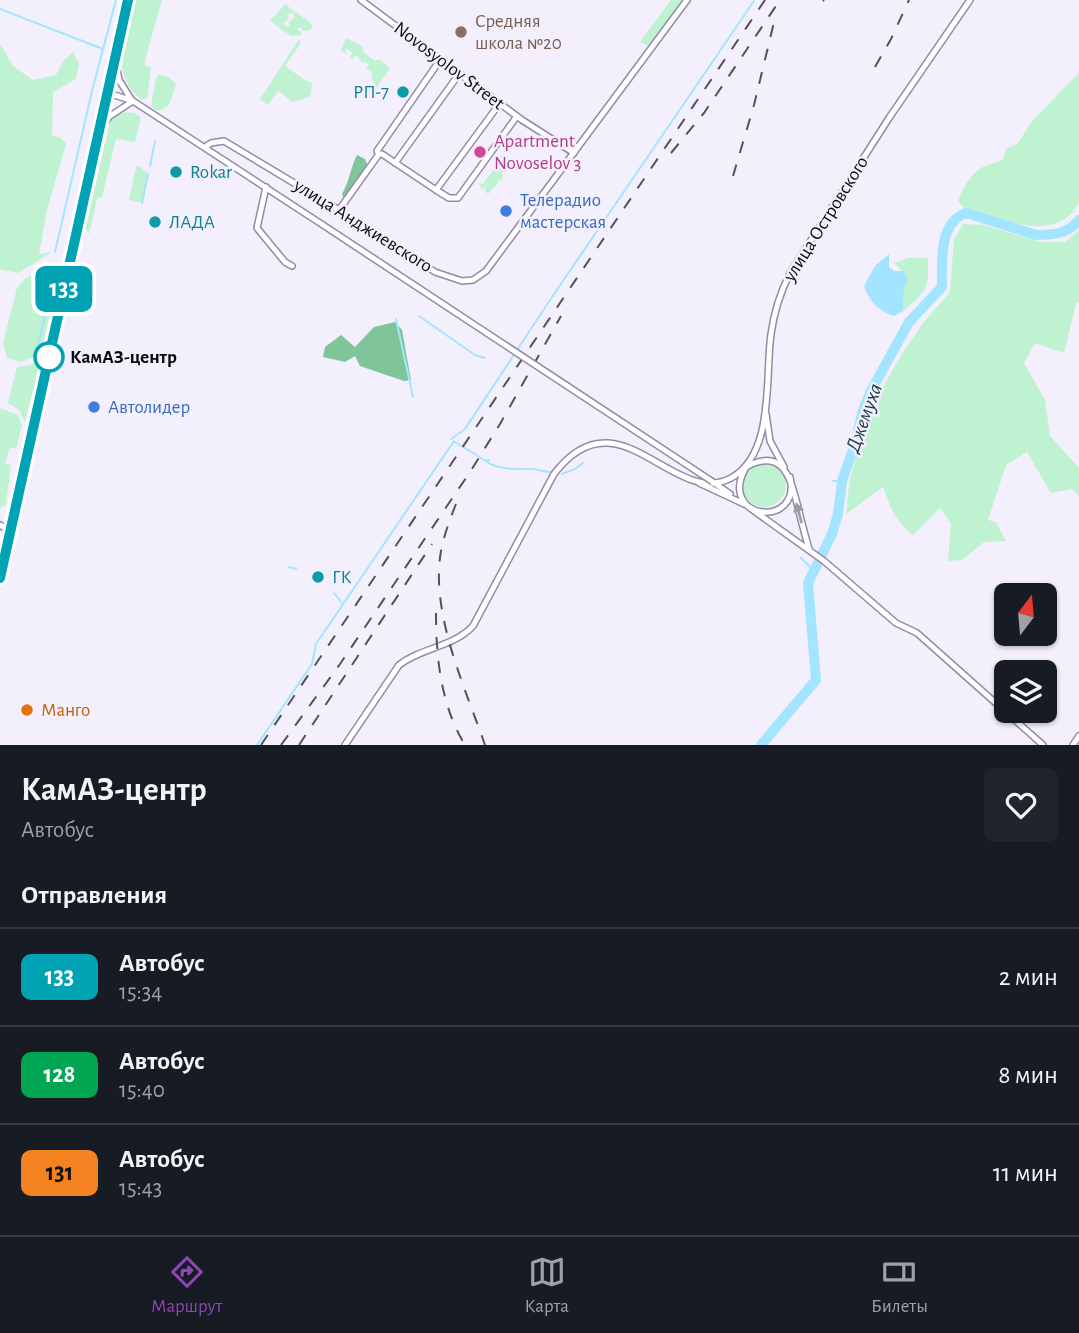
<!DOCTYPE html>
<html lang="ru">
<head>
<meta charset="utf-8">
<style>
  body { margin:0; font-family:"Alegreya Sans",sans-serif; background:#20242c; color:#f1f3f6; height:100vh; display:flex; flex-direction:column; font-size:26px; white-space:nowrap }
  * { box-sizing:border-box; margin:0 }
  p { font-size:23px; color:#9ea1a6 }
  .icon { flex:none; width:38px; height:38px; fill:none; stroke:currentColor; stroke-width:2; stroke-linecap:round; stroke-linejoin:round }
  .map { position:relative; height:745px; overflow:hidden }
  .details { display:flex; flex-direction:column; background:#171b24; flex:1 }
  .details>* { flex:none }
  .badge { padding:0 14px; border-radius:10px; font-size:24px; line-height:46px }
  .needle { width:46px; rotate:16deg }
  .buttons { position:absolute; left:994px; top:583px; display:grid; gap:14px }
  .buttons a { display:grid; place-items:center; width:63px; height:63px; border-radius:10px; background:#171b24; box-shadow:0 2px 5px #0004; font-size:35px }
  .map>.badge { position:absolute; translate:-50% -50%; box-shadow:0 0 0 4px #fff }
  h2 { padding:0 21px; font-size:26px; line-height:63px }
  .round { display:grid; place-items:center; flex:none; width:74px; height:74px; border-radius:10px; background:#20242c }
  .overview { display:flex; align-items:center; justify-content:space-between; height:119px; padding:0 21px }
  h1 { font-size:33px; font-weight:700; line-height:52px }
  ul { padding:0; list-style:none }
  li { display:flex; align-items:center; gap:21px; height:98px; padding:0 21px; border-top:2px solid #363941 }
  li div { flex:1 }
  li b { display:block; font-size:26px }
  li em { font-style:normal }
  li .badge { min-width:77px; font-weight:700; text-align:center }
  .dock { display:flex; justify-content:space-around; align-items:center; height:98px; border-top:2px solid #363941; background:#171b24; font-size:19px; color:#9ea1a6 }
  .dock a { display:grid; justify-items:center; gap:4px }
  .dock .selected { color:#8f45b6 }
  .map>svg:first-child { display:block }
  .green { fill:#bef2d0 }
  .forest { fill:#80c59a }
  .water { fill:#a3e5ff }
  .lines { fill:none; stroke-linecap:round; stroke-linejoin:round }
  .stream { stroke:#a3e5ff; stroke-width:2 }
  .river { stroke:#a3e5ff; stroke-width:10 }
  .minor-casing { stroke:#948aa8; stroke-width:8 }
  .highway-casing { stroke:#a4586e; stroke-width:10 }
  .minor { stroke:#fff; stroke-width:5 }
  .highway { stroke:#f6829f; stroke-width:8 }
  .rail { stroke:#55515c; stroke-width:2; stroke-dasharray:12 12; stroke-linecap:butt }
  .minor-bridge-casing { stroke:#948aa8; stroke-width:8; stroke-linecap:butt }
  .minor-bridge { stroke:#fff; stroke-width:5 }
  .oneway { fill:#9e9da1 }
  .line-casing { stroke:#fff; stroke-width:16 }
  .line { stroke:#00a3b4; stroke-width:10 }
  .education-dot { fill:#8d6e63; stroke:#f3effc; stroke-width:2.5 }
  .culture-dot { fill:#0f9aa8; stroke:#f3effc; stroke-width:2.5 }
  .hotel-dot { fill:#d1479c; stroke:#f3effc; stroke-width:2.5 }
  .shop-dot { fill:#3f7fe0; stroke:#f3effc; stroke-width:2.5 }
  .stop-dot { fill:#fff; stroke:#00a3b4; stroke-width:3.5 }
  .food-dot { fill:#e8710a; stroke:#f3effc; stroke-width:2.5 }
  .labels { text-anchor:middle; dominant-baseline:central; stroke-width:5; stroke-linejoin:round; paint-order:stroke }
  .education-label { font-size:19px; fill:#785e54; stroke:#f3effc; text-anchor:start }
  .street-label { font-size:19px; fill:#0d0914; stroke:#f3effc }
  .culture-label { font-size:19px; fill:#0d838f; stroke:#f3effc; text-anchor:start }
  .hotel-label { font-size:19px; fill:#b23c85; stroke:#f3effc; text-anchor:start }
  .shop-label { font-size:19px; fill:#366cbe; stroke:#f3effc; text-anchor:start }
  .stop-label { font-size:19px; font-weight:bold; fill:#0d0914; stroke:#f3effc; text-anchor:start }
  .food-label { font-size:19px; fill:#c56008; stroke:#f3effc; text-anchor:start }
  .water-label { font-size:21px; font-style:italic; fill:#143c49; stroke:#f3effc }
</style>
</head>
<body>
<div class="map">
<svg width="1079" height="745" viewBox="0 0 1079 745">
  <rect width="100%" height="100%" fill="#f3effc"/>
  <path class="green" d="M133 0H162L145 60V66L151 67 147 98 142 100C108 73 124 36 133 0Z
    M671 0H684L652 43 649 46 640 42Z
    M285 4 294 11 292 14 289 13 287 16 289 18 283 24 288 27 290 24 288 23 295 17 293 15 295 11 313 25 310 30 304 31 299 27 297 29 302 33 301 35 291 36 270 21Z
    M346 38 363 47V52L375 61 379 59 390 68 374 91 376 93 373 97 364 90 367 88 370 89 375 82 372 80V73L366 68 369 65 365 62 363 63 356 55 353 59 350 57 353 53 347 49 345 51 347 55 341 50Z
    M299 39 301 43 285 66 305 80 312 83 310 97 293 102 278 91 268 105 260 99Z
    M0 44 13 66 33 80 56 75 63 61 73 52 79 64 76 79 53 92 52 135 61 138 66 144 47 210 39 254 52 252 18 273 0 269Z
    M1079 73V202C1058 246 999 218 964 208L958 201C962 190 970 174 981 168 988 164 996 163 1003 160L1006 149 1017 144 1034 119Z
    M159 74 170 78 176 84C171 97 172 111 155 110L151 106 156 77Z
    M126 112 135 113 141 118 135 142 116 139 102 197 97 199 89 234 85 227 110 122 118 115Z
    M504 154 506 156 499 168 508 157 514 162 506 172H502L503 176 501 181 497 179 499 182 488 194 484 190 490 180 482 190 479 183 483 184 501 159 499 156Z
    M139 166 148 174 142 203 129 200 136 167Z
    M963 224 984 225 1041 242H1065L1079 230V302L1076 304 1064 353 1035 343 1024 363 1045 400 1050 436 1079 468V496L1072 489 1051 493 1027 452 1006 465 988 520 996 522 1006 541 984 542 962 560 948 561 951 524 940 508 913 535C896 522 890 507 883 487L846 514 850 478 871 408 902 354 923 323 950 292 954 239Z
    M908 258H928C929 288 927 292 903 311L904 291 908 277 894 263Z
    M42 271 55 277 56 287 41 354 21 362 7 358 3 343 17 288 26 278Z
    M41 358 25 422 19 410 8 403 17 367 31 365Z
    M0 408 18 415 22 425 16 449 10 447 5 463 11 465 6 504 0 509Z
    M742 485a22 22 0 1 1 44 0a22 22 0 1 1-44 0Z"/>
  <path class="forest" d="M357 155 365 159 368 167 344 200 342 194C350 180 350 169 357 155Z
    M395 322 402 330 411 380 404 381 360 366 355 356 345 362 323 357 325 347 341 335 355 347 374 327Z"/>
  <path class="water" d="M889 254V267L894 271H903L908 277 904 291 903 311 894 316C878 311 870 302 864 286L875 266Z"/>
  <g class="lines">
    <path class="stream" d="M0 9 103 49
      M150 166 155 141
      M142 203 148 174
      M55 252 92 91 116 0
      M419 316 475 355 485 358
      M396 319 413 397
      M36 354 49 299
      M451 439 465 429 552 297 754 1
      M455 442 486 461 489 460
      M486 461C496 470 519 469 532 469 539 469 543 472 550 472
      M562 474 575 469 583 463
      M833 481H842
      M801 558 813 570
      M289 567 296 569
      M334 593 342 603
      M257 745 312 664 316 644 454 441"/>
    <path class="river" d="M761 745 816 680 808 583 832 534 838 514 842 481 854 447 863 410 871 391 909 322 942 287C942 263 938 223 966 213L1036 235C1052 235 1068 234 1079 220"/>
    <g class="minor-casing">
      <path id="minor" d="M361 0 522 120 574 153
        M116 64 119 80 131 99
        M108 93 133 101 323 225
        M500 103 436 190 449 198H458L517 116
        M100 128 110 116 133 101
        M205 147 211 143 224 141 339 210 435 272 462 281 473 280 486 271 687 0
        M379 154 377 151 440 60
        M395 163 459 74
        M266 187 257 228 285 262 292 266
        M339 210 379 154H382L436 190
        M766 414 770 441 784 467
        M790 477C802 530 716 520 746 467 783 447 790 477 798 507 801 521 805 535 809 549
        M713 482 730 494
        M699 483 744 504
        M750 508 824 561 896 623 917 633 1043 745
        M0 525 10 531
        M345 745 399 665C422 647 452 648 473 626L554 474C619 389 673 509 731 478 775 454 765 376 771 334 774 312 780 293 790 273L889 118 970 0
        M1073 745 1079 736"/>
    </g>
    <g class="highway-casing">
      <path id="highway" d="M0 578 128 0"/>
    </g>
    <use href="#minor" class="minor"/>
    <use href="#highway" class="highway"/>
    <path class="rail" d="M823 1 824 0
      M875 67 891 39 909 0
      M671 153 704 113 780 0
      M733 176 754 105 776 14
      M456 504C450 519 444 535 441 551 430 613 465 687 485 745
      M436 613C436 658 441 706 465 745
      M261 745 765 0
      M281 745 340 664 470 472 500 424 561 316
      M299 745 432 544"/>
    <g class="minor-bridge-casing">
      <path id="minor-bridge" d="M323 225 713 482"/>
    </g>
    <use href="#minor-bridge" class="minor-bridge"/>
  </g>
  <defs><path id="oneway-solid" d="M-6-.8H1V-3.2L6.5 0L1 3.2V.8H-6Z" transform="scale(1.75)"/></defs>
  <use class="oneway" href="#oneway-solid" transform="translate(799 513) rotate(-105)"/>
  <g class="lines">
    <g class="line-casing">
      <path id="line" d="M0 578 128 0"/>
    </g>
    <use href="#line" class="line"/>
  </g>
  <circle class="education-dot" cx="461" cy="32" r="7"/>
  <g class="culture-dot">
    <circle cx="403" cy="92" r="7"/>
    <circle cx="176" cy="172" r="7"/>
    <circle cx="155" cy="222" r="7"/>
    <circle cx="318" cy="577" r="7"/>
  </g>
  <circle class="hotel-dot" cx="480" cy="152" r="7"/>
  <g class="shop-dot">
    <circle cx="506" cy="211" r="7"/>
    <circle cx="94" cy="407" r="7"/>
  </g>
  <circle class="stop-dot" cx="49" cy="357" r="14"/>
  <circle class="food-dot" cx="27" cy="710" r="7"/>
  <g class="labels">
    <g class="education-label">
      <text x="475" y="21">Средняя<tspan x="475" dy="22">школа №20</tspan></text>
    </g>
    <g class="street-label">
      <text transform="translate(449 66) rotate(37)">Novosyolov Street</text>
      <text transform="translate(826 219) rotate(-58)">улица Островского</text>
      <text transform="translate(363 226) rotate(32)">улица Анджиевского</text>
    </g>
    <g class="culture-label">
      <text x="389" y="92" text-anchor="end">РП-7</text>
      <text x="190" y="172">Rokar</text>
      <text x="169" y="222">ЛАДА</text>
      <text x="332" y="577">ГК</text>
    </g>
    <g class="hotel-label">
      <text x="494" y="141">Apartment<tspan x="494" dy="22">Novoselov 3</tspan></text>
    </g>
    <g class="shop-label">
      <text x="520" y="200">Телерадио<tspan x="520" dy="22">мастерская</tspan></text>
      <text x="108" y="407">Автолидер</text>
    </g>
    <g class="stop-label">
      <text x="70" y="357">КамАЗ-центр</text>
    </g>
    <g class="food-label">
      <text x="41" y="710">Манго</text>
    </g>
    <g class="water-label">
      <text transform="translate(864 418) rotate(-70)">Джемуха</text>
    </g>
  </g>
</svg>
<div class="buttons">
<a><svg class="needle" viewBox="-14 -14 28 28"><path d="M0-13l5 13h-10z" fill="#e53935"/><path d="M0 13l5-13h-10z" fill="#9ea1a6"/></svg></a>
<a><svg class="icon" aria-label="layers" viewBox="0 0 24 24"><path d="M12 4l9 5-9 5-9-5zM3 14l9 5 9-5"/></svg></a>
</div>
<b class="badge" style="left:64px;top:289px;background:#00a3b4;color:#fff">133</b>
</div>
<section class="details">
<div class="overview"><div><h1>КамАЗ-центр</h1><p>Автобус</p></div><a class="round"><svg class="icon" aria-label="heart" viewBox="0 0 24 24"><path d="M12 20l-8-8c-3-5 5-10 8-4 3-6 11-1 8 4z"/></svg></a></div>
<h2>Отправления</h2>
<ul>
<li><span class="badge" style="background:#00a3b4;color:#fff">133</span><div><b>Автобус</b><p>15:34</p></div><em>2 мин</em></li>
<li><span class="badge" style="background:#00a651;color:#fff">128</span><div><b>Автобус</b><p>15:40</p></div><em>8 мин</em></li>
<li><span class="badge" style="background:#f58220;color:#111">131</span><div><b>Автобус</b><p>15:43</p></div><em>11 мин</em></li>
</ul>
</section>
<nav class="dock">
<a class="selected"><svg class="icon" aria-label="directions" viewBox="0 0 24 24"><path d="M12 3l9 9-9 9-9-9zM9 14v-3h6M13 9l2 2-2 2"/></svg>Маршрут</a>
<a><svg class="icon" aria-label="map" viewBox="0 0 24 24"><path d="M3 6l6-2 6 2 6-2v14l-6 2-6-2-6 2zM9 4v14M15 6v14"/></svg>Карта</a>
<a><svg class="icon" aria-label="tickets" viewBox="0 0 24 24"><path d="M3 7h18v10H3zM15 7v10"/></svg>Билеты</a>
</nav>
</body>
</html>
